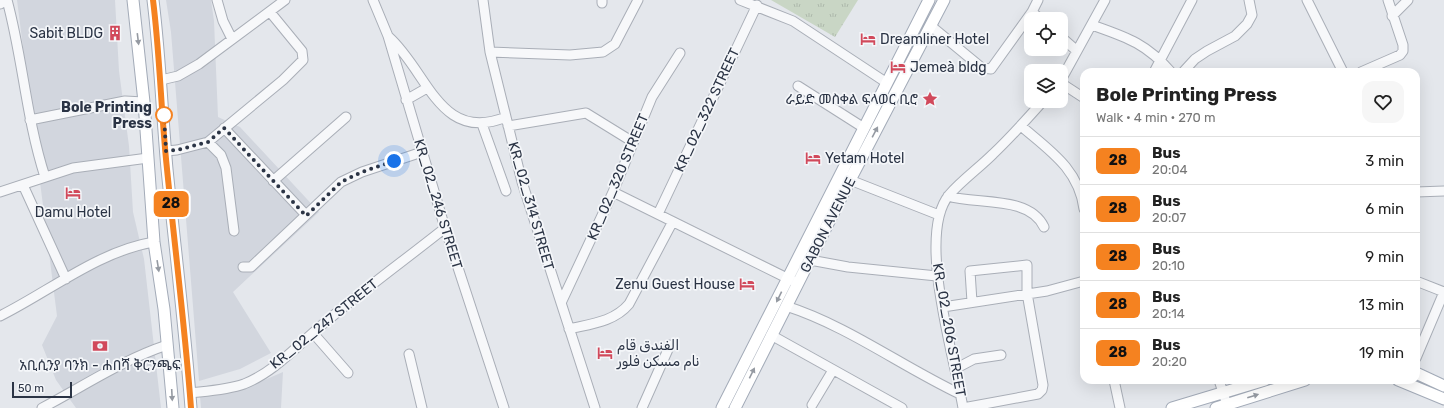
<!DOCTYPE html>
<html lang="en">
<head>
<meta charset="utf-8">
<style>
  body { margin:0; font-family:Rubik,"Noto Naskh Arabic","Noto Sans Ethiopic",sans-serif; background:#f6f6f6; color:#222; height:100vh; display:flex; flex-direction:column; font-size:15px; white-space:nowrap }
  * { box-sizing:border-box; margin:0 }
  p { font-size:13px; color:#767676 }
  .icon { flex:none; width:22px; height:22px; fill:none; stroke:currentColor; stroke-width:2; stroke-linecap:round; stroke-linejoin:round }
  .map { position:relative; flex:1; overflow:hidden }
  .panel { position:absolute; left:1080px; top:68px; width:340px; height:316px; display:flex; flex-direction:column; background:#fff; border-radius:12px; box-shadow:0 4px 16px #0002 }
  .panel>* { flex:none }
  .badge { padding:0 8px; border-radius:6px; font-size:14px; line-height:26px }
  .buttons { position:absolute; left:1024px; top:12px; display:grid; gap:8px }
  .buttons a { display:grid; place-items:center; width:44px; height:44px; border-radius:8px; background:#fff; box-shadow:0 4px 16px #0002; font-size:20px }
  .scale { position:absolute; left:12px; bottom:10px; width:60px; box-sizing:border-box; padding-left:4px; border:2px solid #2b3445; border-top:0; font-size:11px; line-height:14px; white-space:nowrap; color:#2b3445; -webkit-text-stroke:3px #f4f6f9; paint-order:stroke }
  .you { position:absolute; width:20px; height:20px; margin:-10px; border:3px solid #fff; border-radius:50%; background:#1a73e8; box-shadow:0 0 0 6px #1a73e833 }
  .map>.badge { position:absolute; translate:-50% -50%; box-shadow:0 0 0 2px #fff }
  .round { display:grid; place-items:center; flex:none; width:42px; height:42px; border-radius:12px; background:#f6f6f6 }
  .overview { display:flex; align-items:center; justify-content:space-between; height:68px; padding:0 16px }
  h1 { font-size:19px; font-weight:700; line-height:30px }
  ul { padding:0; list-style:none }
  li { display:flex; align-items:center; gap:12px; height:48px; padding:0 16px; border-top:1px solid #e0e0e0 }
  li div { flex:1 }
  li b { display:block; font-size:15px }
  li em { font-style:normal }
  li .badge { min-width:44px; font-weight:700; text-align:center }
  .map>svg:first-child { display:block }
  .built { fill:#d2d6de }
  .park { fill:url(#park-tufts) }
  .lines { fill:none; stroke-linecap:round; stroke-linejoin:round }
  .minor-casing { stroke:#a9aeb7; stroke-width:11 }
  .major-casing { stroke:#a3abb8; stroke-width:13 }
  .minor { stroke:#f7f8fa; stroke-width:9 }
  .major { stroke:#fff; stroke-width:11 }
  .oneway { fill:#959aa2 }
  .line-casing { stroke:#fff; stroke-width:9 }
  .line { stroke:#f58220; stroke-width:6 }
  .walk { stroke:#2b3445; stroke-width:4; stroke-dasharray:0 7.2 }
  .stop-dot { fill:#fff; stroke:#f58220; stroke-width:2 }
  .labels { text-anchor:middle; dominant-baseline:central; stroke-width:3.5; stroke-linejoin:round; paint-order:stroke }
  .poi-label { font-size:14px; fill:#2b3445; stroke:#f4f6f9; text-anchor:start }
  .stop-label { font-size:14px; font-weight:bold; fill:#2b3445; stroke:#f4f6f9; text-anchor:end }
  .street-label { font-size:14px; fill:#2b3445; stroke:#f4f6f9 }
</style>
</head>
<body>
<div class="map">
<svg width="1444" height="408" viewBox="0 0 1444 408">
  <defs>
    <pattern id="park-tufts" width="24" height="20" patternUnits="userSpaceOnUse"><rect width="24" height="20" fill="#c9d6c5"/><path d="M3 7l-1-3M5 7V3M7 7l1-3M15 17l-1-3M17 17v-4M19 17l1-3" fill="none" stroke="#adb8ab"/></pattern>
  </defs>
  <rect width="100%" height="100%" fill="#e4e7ec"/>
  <path class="built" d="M17 0H115L119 71 129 146 133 212 144 259 161 408H76L56 380 42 345 57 316Z
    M166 0H211L214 21 218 117 240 127 319 212 233 292 271 353 240 369 199 381 171 32Z
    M283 372 281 408H201L200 396 212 395 253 385Z"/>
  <path class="park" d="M771 0H858L835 37Z"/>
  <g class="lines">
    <g class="minor-casing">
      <path id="minor" d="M217 0 223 21 232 39
        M373 0 388 36 445 228 504 408
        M483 0 490 52 522 182 595 408
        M740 0 793 21 887 83
        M1038 0 1032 12 1040 19
        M1307 0 1343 72
        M602 3V0
        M0 4 7 0C23 59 26 118 45 177
        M1392 16 1408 0
        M1092 25C1126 37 1146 43 1171 72
        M931 26 982 68 991 69 1032 12
        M389 37C428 72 440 144 506 117
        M1061 37 1077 51
        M490 52 570 55 603 52 615 44 638 0
        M1154 72 1192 0
        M1183 72 1195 59 1207 51 1235 36 1247 24 1252 15 1249 0
        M1361 72 1400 55 1403 51V45L1388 0
        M161 80 178 76 199 64 285 0
        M1061 80 1105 0
        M1061 83 1084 98
        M798 86 864 128
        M406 100 427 88
        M30 120 125 101 144 102
        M482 124 506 191
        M508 126 586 113 633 142
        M1021 126C1049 150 1079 169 1084 209
        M224 128 306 215
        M208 142 221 155 226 168 234 231
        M166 151 177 150 208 142 283 80 303 60 302 51 270 12
        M850 180 939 215
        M273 181 346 117
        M23 185 66 279
        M0 192 73 168 148 158
        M613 192 793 281
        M1416 192 1444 191
        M948 196C976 205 1029 195 1044 227
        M658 214 757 5
        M810 260 848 267 937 276
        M243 267H251L341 182 362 172 422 152
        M1416 281 1444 292
        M561 303 613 192 652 97 680 53
        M786 306C848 326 901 366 960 394
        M943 307 1047 291 1084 281
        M0 316C50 291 99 251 154 242
        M569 329C590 324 614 322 629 304L672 223
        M313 333 348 373
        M771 335 902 408
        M409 354 422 408
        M1416 358 1444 292
        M955 369 974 359 1001 355
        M1114 380 1120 408
        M1219 380 1227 405 1225 408
        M190 393C208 391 227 390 244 384 277 371 301 341 328 320 366 288 406 259 445 228
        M812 405 833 370
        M42 408C84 386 122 360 167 345
        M642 408 670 345
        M963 408C955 359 916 235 949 195 962 180 979 168 993 154 1011 137 1027 119 1043 101
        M963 408 1038 394 1042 390 1043 385 1027 293V265L970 271 972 302"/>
    </g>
    <g class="major-casing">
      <path id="major" d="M133 0 144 102 154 242 164 309 173 408
        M153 0C160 56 162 113 167 169 175 249 185 328 191 408
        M1416 373 1444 386
        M1398 380 1444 399
        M722 408 929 0
        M735 408 850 180 944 0
        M1172 408 1265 380
        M1216 408 1305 380"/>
    </g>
    <use href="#minor" class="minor"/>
    <use href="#major" class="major"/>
  </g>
  <defs><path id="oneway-solid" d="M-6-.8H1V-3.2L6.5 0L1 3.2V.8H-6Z"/></defs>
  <g class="oneway">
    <use href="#oneway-solid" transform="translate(138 39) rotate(83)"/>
    <use href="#oneway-solid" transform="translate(875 132) rotate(-62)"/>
    <use href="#oneway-solid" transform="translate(158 266) rotate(81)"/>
    <use href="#oneway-solid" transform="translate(779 297) rotate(116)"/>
    <use href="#oneway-solid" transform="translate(752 373) rotate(-64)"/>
    <use href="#oneway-solid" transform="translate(172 395) rotate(87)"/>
    <use href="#oneway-solid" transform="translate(1253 396) rotate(-17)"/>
  </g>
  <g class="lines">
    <g class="line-casing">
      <path id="line" d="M153 0C160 56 161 113 167 169 175 249 185 328 191 408"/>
    </g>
    <use href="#line" class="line"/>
    <path class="walk" d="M164 115 166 151 177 150 208 142 224 128 306 216 341 182 362 172 394 161"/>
  </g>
  <defs>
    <g id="building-bare" transform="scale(1.2)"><path d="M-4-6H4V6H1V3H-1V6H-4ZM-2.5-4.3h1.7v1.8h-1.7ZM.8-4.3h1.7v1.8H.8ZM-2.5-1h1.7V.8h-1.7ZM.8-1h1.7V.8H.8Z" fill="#d1495b" stroke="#f4f6f9" stroke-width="2.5" paint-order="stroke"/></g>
    <g id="hotel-bare" transform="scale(1.2)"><path d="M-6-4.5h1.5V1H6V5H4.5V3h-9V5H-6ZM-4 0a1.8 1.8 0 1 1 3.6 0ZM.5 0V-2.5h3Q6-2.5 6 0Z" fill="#d1495b" stroke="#f4f6f9" stroke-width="2.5" paint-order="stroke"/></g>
    <g id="sight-bare" transform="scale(1.2)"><path d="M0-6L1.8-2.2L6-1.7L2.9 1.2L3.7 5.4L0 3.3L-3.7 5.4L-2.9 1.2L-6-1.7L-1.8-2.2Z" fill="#d1495b" stroke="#f4f6f9" stroke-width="2.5" paint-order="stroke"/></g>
    <g id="bank-bare" transform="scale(1.2)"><path d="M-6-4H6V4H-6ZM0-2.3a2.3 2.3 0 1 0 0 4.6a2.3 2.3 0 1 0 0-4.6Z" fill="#d1495b" stroke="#f4f6f9" stroke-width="2.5" paint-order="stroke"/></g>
  </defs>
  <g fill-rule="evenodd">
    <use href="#building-bare" x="115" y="33"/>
    <use href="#hotel-bare" x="868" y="39"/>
    <use href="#hotel-bare" x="898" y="67"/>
    <use href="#sight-bare" x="930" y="99"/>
    <use href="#hotel-bare" x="813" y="158"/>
    <use href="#hotel-bare" x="73" y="193"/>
    <use href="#hotel-bare" x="747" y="284"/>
    <use href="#bank-bare" x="100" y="346"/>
    <use href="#hotel-bare" x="605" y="353"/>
  </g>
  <circle class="stop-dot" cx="164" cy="115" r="8"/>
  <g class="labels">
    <g class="poi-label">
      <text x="103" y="33" text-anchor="end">Sabit BLDG</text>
      <text x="880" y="39">Dreamliner Hotel</text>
      <text x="910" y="67">Jemeà bldg</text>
      <text x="918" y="99" text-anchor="end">ራይድ መስቀል ፍላወር ቢሮ</text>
      <text x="825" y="158">Yetam Hotel</text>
      <text x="73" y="212" text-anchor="middle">Damu Hotel</text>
      <text x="735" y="284" text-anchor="end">Zenu Guest House</text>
      <text x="617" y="345">الفندق قام<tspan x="617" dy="16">نام مسكن فلور</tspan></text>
      <text x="100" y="365" text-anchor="middle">አቢሲንያ ባንክ - ሐበሻ ቅርንጫፍ</text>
    </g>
    <g class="stop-label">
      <text x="152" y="107">Bole Printing<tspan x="152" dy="16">Press</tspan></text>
    </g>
    <g class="street-label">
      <text transform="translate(707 110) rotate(-65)">KR_02_322 STREET</text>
      <text transform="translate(618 177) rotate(-67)">KR_02_320 STREET</text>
      <text transform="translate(438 204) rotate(73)">KR_02_246 STREET</text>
      <text transform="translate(531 206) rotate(74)">KR_02_314 STREET</text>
      <text transform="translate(828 225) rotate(-63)">GABON AVENUE</text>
      <text transform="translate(324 324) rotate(-39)">KR_02_247 STREET</text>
      <text transform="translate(949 330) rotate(80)">KR_02_206 STREET</text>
    </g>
  </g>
</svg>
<div class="buttons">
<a><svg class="icon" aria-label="locate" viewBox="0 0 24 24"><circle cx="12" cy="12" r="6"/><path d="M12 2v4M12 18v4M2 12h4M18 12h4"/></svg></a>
<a><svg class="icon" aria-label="layers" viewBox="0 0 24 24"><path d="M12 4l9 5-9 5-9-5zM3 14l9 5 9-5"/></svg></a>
</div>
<div class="scale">50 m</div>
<div class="you" style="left:394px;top:161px"></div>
<b class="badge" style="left:171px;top:204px;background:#f58220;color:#111">28</b>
<section class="panel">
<div class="overview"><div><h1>Bole Printing Press</h1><p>Walk · 4 min · 270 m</p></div><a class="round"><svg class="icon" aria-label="heart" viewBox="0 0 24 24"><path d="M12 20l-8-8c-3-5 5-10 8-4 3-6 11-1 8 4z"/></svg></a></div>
<ul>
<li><span class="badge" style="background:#f58220;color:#111">28</span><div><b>Bus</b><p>20:04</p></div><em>3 min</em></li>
<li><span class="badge" style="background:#f58220;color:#111">28</span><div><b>Bus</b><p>20:07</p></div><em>6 min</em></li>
<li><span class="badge" style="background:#f58220;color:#111">28</span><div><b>Bus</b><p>20:10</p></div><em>9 min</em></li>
<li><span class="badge" style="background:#f58220;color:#111">28</span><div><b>Bus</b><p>20:14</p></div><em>13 min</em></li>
<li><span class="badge" style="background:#f58220;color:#111">28</span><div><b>Bus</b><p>20:20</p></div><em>19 min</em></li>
</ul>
</section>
</div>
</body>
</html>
